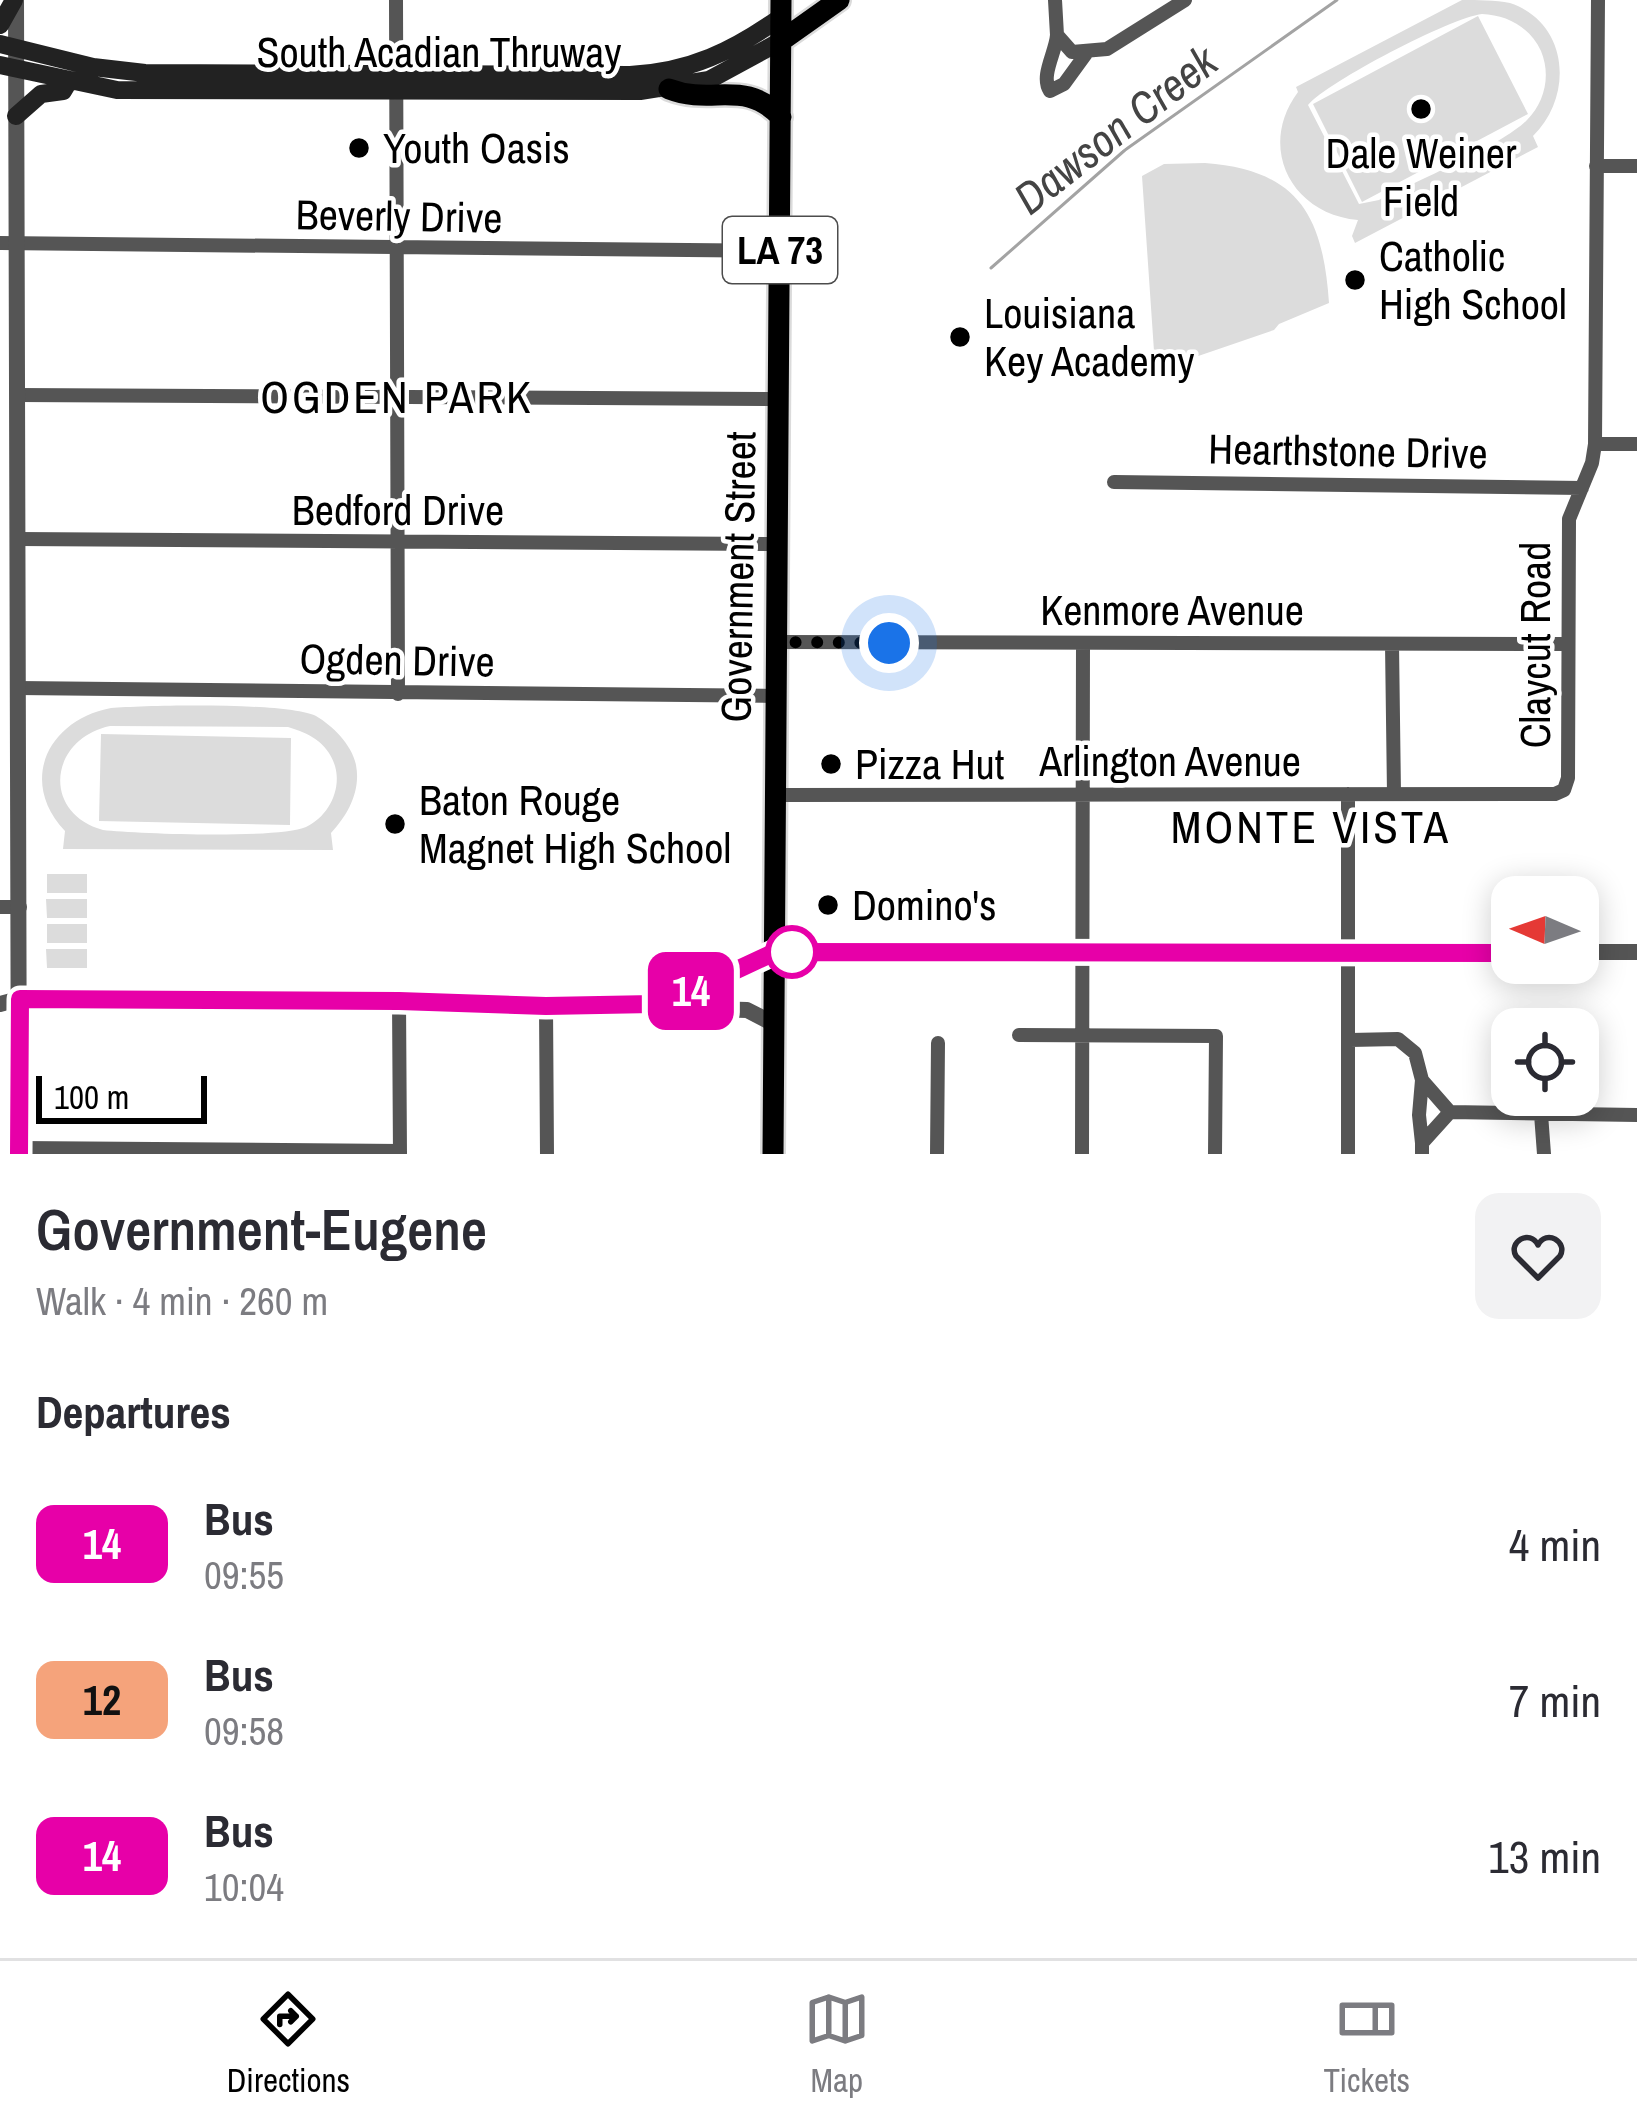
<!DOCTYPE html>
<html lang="en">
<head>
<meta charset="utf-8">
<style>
  body { margin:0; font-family:"Archivo Narrow",sans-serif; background:#f2f2f3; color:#2b2b33; height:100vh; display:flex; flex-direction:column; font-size:45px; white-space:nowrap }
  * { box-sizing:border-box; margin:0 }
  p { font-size:39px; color:#7c7c81 }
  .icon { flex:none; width:66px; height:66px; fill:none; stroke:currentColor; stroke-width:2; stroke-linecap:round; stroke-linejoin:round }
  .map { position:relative; height:1154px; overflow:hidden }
  .side { display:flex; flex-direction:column; background:#fff; flex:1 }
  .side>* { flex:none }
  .badge { padding:0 24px; border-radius:18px; font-size:42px; line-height:78px }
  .needle { width:78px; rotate:272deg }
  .fabs { position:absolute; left:1491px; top:876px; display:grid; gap:24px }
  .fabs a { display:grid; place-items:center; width:108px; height:108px; border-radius:24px; background:#fff; box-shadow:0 6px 30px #0003; font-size:60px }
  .scale { position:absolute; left:36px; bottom:30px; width:171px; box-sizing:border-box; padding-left:12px; border:6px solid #000; border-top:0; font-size:33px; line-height:42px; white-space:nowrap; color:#000; -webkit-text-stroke:9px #fff; paint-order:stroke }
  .you { position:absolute; width:60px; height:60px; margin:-30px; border:9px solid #fff; border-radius:50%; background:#1a73e8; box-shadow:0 0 0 18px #1a73e833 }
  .map>.badge { position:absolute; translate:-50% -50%; box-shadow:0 0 0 6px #fff }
  h2 { padding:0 36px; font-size:45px; line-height:108px }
  .round { display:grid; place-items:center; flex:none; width:126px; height:126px; border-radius:24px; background:#f2f2f3 }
  .headline { display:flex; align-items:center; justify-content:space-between; height:204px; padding:0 36px }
  h1 { font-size:57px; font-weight:600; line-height:90px }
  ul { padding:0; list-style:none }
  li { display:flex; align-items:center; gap:36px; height:156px; padding:0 36px }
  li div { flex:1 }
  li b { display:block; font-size:45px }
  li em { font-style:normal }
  li .badge { min-width:132px; font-weight:700; text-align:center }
  .tab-bar { display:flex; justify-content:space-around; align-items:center; height:168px; border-top:3px solid #e1e1e2; background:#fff; font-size:33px; color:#7c7c81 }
  .tab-bar a { display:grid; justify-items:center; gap:6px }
  .tab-bar .current { color:#000 }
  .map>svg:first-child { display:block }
  .green { fill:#dcdcdc; fill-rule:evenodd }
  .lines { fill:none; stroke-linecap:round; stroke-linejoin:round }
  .stream { stroke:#a3a3a3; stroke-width:3 }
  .primary-casing { stroke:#dbdbdb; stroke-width:26 }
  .minor { stroke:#555; stroke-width:14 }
  .tertiary { stroke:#555; stroke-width:16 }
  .secondary { stroke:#222; stroke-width:18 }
  .primary { stroke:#000; stroke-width:21 }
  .line-casing { stroke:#fff; stroke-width:27 }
  .line { stroke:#e700a8; stroke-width:18 }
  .walk { stroke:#000; stroke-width:12; stroke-dasharray:0 21.6 }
  .poi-dot { fill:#000; stroke:#fff; stroke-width:4.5 }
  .stop-dot { fill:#fff; stroke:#e700a8; stroke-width:6 }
  .labels { text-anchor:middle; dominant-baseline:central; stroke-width:9; stroke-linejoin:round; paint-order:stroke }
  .shield { fill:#fff; stroke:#4c4c4c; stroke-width:3 }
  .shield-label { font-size:39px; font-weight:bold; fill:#000 }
  .street-label { font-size:42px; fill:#000; stroke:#fff }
  .poi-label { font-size:42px; fill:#000; stroke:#fff; text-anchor:start }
  .water-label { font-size:45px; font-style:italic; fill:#444; stroke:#fff }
  .neighbourhood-label { font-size:45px; letter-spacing:3px; fill:#000; stroke:#fff }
</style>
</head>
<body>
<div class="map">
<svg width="1637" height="1154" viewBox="0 0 1637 1154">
  <rect width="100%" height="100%" fill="#fff"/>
  <path class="green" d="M1462 0C1478 0 1495 0 1510 3 1569 23 1574 96 1533 136L1538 147 1355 243 1352 236 1358 220C1291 214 1257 147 1298 92L1296 87ZM1482 14C1507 15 1530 27 1541 51 1551 75 1545 102 1527 120 1504 144 1413 183 1379 200L1359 204 1308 105C1329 81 1450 18 1482 14Z
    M1478 16 1528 114 1362 202 1313 104Z
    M1205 163C1298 170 1323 215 1329 303L1279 324 1274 330 1172 365 1154 351 1142 176 1164 164Z
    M111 708C148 705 288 702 316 716 333 726 352 745 356 765 361 791 348 815 331 833L333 850 63 849 65 831C18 781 48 720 111 708ZM110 726 288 727C309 733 328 743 335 766 342 790 328 817 306 827 279 839 138 834 103 830 41 813 49 739 110 726Z
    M101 734 291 738 290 825 99 821Z
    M47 874H87V893H47Z
    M46 899H87V918H47Z
    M47 924H87V943H47Z
    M46 949H87V968H47Z"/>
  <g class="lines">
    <path class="stream" d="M991 268 1125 150 1337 0"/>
    <g class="primary-casing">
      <path id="primary" d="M781 41 839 0
        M669 89C713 106 744 78 781 117
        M773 1154 781 0"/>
    </g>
    <path class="minor" d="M396 0 398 694
      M1055 0 1057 35 1072 52 1107 49 1185 0
      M1057 35C1056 52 1040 76 1050 91L1064 84 1088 51
      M1596 166H1637
      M0 243 780 251
      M17 395 779 399
      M1595 444H1637
      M1114 482 1582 488
      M18 539 777 544
      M777 642 1567 644
      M1392 644 1394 794
      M18 688 776 696
      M1348 794V1154
      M776 795 1555 794 1564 790 1568 778 1569 519 1592 463 1595 444 1598 0
      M0 907H20
      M399 1001 400 1154
      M546 1006 547 1154
      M1019 1035 1216 1036 1215 1154
      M1350 1040 1398 1039 1415 1053 1422 1080 1450 1112
      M1422 1080 1419 1115 1422 1143
      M1541 1114 1544 1154
      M19 1148 400 1151
      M937 1154 938 1043
      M1082 1154 1083 643
      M1422 1154V1143L1450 1112 1637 1115"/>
    <path class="tertiary" d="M16 0 19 1154
      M1578 952H1637
      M668 1002 678 1008 747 1010 774 1024
      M0 1004 19 999 399 1001 546 1006 653 1004 668 1002 775 953H1512"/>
    <path class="secondary" d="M0 25 14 0
      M0 44 93 67 145 73 630 75C690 72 733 51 781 17
      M0 65 117 90 640 91 709 80 781 41
      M16 116 41 94 63 91 69 81"/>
    <use href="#primary" class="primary"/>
  </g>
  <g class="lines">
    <g class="line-casing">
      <path id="line" d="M19 1154 20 999 399 1001 546 1006 653 1004 668 1002 775 952 1512 953"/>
    </g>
    <use href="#line" class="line"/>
    <path class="walk" d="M792 952H775L777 642 889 643"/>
  </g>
  <g class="poi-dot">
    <circle cx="1421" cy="109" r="12"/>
    <circle cx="359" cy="148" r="12"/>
    <circle cx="1355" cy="280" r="12"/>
    <circle cx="960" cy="337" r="12"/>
    <circle cx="831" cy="764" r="12"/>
    <circle cx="395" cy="824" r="12"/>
    <circle cx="828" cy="905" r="12"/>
  </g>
  <circle class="stop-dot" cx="792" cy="952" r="24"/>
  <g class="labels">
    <rect class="shield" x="723" y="217" width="114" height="66" rx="9"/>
    <g class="shield-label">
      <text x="780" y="250">LA 73</text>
    </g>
    <g class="street-label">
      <text x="439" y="52">South Acadian Thruway</text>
      <text transform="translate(399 216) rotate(1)">Beverly Drive</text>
      <text transform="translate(1348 451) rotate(1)">Hearthstone Drive</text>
      <text x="398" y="510">Bedford Drive</text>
      <text transform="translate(738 577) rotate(-89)">Government Street</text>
      <text x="1172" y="610">Kenmore Avenue</text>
      <text transform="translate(1535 645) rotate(-90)">Claycut Road</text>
      <text transform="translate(397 660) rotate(1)">Ogden Drive</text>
      <text x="1170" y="761">Arlington Avenue</text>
    </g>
    <g class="poi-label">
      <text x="383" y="148">Youth Oasis</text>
      <text x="1421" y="153" text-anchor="middle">Dale Weiner<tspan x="1421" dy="48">Field</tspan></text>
      <text x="1379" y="256">Catholic<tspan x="1379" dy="48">High School</tspan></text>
      <text x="984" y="313">Louisiana<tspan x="984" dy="48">Key Academy</tspan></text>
      <text x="855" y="764">Pizza Hut</text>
      <text x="419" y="800">Baton Rouge<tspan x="419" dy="48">Magnet High School</tspan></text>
      <text x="852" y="905">Domino's</text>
    </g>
    <g class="water-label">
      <text transform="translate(1115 129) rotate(-38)">Dawson Creek</text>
    </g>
    <g class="neighbourhood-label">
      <text x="397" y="396">OGDEN PARK</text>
      <text x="1311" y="826">MONTE VISTA</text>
    </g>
  </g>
</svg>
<div class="fabs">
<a><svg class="needle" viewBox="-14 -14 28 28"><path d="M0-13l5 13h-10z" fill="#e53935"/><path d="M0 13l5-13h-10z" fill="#7c7c81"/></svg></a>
<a><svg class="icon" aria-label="locate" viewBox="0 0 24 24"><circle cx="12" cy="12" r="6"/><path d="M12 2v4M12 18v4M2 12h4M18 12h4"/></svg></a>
</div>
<div class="scale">100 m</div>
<div class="you" style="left:889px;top:643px"></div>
<b class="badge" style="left:691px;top:991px;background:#e700a8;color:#fff">14</b>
</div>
<section class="side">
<div class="headline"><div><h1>Government-Eugene</h1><p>Walk · 4 min · 260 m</p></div><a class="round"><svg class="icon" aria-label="heart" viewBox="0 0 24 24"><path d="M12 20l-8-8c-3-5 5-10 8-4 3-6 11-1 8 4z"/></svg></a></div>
<h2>Departures</h2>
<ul>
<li><span class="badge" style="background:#e700a8;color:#fff">14</span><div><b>Bus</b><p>09:55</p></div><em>4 min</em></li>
<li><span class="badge" style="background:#f5a37b;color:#111">12</span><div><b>Bus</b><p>09:58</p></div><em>7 min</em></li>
<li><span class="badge" style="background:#e700a8;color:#fff">14</span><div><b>Bus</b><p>10:04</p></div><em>13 min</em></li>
</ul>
</section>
<nav class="tab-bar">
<a class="current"><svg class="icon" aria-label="directions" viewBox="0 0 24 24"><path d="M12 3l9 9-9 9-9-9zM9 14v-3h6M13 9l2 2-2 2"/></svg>Directions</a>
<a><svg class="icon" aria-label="map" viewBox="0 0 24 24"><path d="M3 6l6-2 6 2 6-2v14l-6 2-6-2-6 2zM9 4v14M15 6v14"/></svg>Map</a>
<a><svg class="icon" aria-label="tickets" viewBox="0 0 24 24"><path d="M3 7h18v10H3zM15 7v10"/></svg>Tickets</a>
</nav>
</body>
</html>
